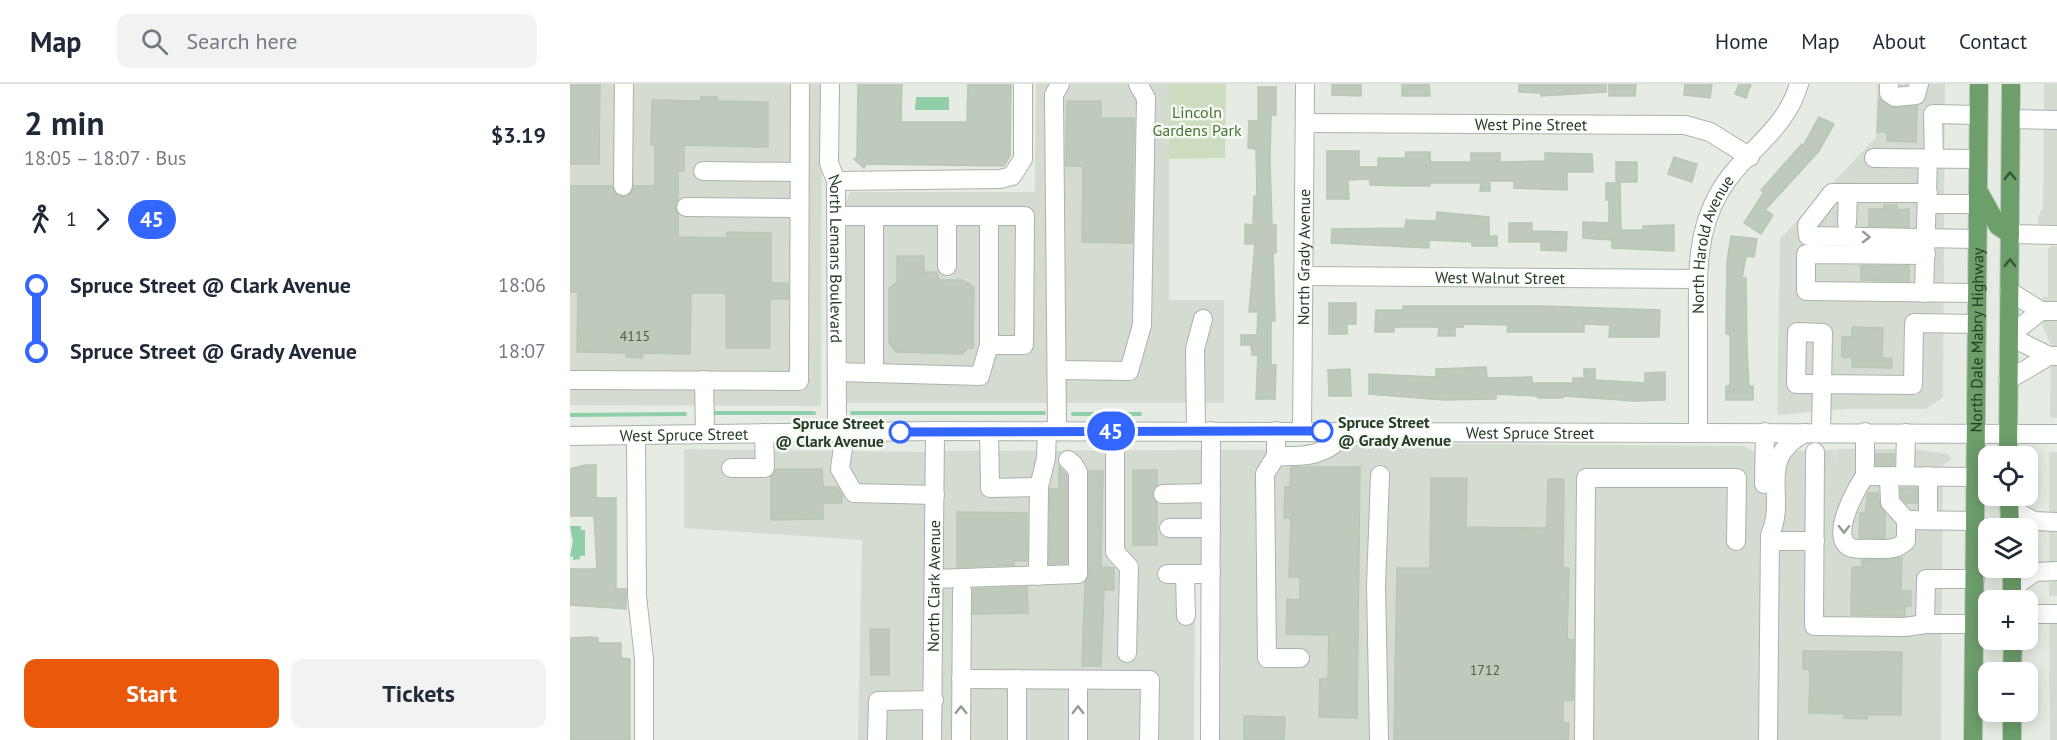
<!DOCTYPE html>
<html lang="en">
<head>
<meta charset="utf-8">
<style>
  body { margin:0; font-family:"PT Sans",sans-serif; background:#f2f2f3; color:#1f2937; height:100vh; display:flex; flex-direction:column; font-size:22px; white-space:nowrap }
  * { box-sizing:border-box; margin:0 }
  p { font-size:20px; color:#747a83 }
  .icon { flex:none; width:33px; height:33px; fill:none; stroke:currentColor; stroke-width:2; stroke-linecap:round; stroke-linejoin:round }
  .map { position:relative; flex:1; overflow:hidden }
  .drawer { display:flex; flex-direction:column; background:#fff; width:570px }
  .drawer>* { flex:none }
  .badge { padding:0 12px; border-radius:20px; font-size:21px; line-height:39px }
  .buttons { position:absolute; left:1408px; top:362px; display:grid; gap:12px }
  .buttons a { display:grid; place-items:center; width:60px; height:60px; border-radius:12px; background:#fff; box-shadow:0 3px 15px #0003; font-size:30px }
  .map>.badge { position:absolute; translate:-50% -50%; box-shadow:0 0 0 3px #fff }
  .legs { display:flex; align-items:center; gap:9px; height:66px; padding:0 24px; font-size:20px }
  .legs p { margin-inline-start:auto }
  .headline { display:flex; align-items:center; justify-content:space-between; height:102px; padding:0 24px }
  h1 { font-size:33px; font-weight:600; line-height:45px }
  .button { display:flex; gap:12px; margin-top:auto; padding:12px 24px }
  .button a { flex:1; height:69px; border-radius:12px; background:#ea580c; color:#fff; font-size:24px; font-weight:600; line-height:69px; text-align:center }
  .button a+a { background:#f2f2f3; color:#1f2937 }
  ul { padding:0 24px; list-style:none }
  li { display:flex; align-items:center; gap:21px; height:66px; font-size:22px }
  li i { display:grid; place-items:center; width:9px; height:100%; margin:0 8px; background:currentColor }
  li i::after { content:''; width:15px; height:15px; margin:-8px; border:4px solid; border-radius:50%; background:#fff }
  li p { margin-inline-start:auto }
  li:first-child i { background:linear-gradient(#0000 50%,currentColor 0) }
  li:last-child i { background:linear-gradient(currentColor 50%,#0000 0) }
  header { display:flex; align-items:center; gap:36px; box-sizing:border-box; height:84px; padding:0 30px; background:#fff; border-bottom:2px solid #e0e1e3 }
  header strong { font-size:28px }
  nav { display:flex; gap:33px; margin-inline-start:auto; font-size:21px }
  .search { width:420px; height:54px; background:#f2f2f3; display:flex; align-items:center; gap:15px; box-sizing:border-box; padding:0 21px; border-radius:12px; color:#747a83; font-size:22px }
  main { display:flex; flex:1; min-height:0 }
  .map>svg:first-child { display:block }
  .built { fill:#d4dcd2 }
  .green { fill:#cddcbe }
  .water { fill:#8fcea7 }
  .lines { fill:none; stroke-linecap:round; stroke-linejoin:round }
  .stream { stroke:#8fcea7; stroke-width:4 }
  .building { fill:#bfcabc; stroke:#b9c6b6; stroke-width:1.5 }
  .minor-casing { stroke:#a8b4a7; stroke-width:20 }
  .major-casing { stroke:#c2c9c2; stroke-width:20 }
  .minor { stroke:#fff; stroke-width:18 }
  .major { stroke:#6d9f6b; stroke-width:18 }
  .oneway { stroke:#375636 }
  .oneway2 { stroke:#929e92 }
  .line-1-casing { stroke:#fff; stroke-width:14 }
  .line-1 { stroke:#36f; stroke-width:9 }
  .stop-1-dot { fill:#fff; stroke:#36f; stroke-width:3 }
  .labels { text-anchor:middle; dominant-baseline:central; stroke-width:5; stroke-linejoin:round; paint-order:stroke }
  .number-label { font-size:14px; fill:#4c604a }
  .park-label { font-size:16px; fill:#4a7131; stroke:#f5f9f4 }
  .street-label { font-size:16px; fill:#253d24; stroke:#f5f9f4 }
  .stop-label { font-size:16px; font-weight:bold; fill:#253d24; stroke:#f5f9f4; text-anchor:start }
</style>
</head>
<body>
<header>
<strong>Map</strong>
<div class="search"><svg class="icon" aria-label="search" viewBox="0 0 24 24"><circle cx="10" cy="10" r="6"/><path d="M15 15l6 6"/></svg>Search here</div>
<nav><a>Home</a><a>Map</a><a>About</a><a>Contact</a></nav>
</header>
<main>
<section class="drawer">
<div class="headline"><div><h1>2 min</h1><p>18:05 – 18:07 · Bus</p></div><b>$3.19</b></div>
<div class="legs"><svg class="icon" aria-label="walk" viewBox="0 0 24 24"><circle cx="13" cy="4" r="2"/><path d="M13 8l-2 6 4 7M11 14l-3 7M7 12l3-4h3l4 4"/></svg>1<svg class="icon" aria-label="forward" viewBox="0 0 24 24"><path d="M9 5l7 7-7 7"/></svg><b class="badge" style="background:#36f;color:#fff">45</b></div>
<ul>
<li><i style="color:#36f"></i><b>Spruce Street @ Clark Avenue</b><p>18:06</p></li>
<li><i style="color:#36f"></i><b>Spruce Street @ Grady Avenue</b><p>18:07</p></li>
</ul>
<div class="button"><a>Start</a><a>Tickets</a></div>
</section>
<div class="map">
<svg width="1487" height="656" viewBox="0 0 1487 656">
  <rect width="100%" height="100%" fill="#e6ece4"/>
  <path class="built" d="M0 0H252L251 322 0 321Z
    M466 0H599V216H654V319H277L276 118 280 108H465Z
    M1307 0H1375L1373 313 1356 325H1277L1207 331 1210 155 1306 53Z
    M1474 0H1487V145L1468 142V132L1473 124Z
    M1481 162H1487V334H1480L1481 261 1473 243V213H1478V165Z
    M793 359 1173 362 1184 367 1265 366V386L1266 365H1344L1378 370 1382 375 1373 381 1371 656H648L646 386 651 366 771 365Z
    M114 365 357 368 355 656H288L292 456 114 444Z
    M632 366 634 500H625L624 656H370L369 367Z
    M1479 368H1487V512H1479Z
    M1479 540H1487V656H1480Z"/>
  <path class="green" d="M599 0H656L655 74 599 75Z"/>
  <path class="water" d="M346 13H379V26H345Z
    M0 442H11V446H15V472H10V475L3 476V472L0 473 3 457Z"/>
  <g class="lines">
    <path class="stream" d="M145 329H244
      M282 329H474
      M503 330H570
      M0 331 115 330"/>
  </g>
  <path class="building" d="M0 0H30L29 80H0Z
    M288 0H332L331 38H397L398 0H441L440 72 434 82 296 80 294 84 284 75 287 73Z
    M762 0H791V12L762 11Z
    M832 0H859L860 12H832Z
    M949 0H1036V8L971 12V9L949 8Z
    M1039 0H1066L1065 12H1039Z
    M1115 0H1142L1140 14 1114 11Z
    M1169 0H1181L1176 14 1165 10Z
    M688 3H706V31H701L700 78 702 141H706V169H703L705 237H701V281H706L705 315H686L688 271H682L681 261H671V251H687L688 228H679L685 160H675V140L683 141 684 112H687L686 65 678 64 679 37H688Z
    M131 13H147V17L198 18V63L114 61V87H108V115L105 123 108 130V153L157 154V148L201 149V199H218V215H200V264H156V209H121L120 270 73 269 72 274 56 273V269L7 268 8 208H0V102H42L47 111 53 113 62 108 64 102H85V61H81L82 16 131 17Z
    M1309 15 1325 24 1347 22 1346 58 1317 57V48H1307Z
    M497 17H531V34H564L562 159 512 158 513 82H496Z
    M1249 33 1264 40 1249 67 1195 126 1203 131 1191 150 1174 139 1194 108 1191 106 1232 60 1233 62Z
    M757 67H789V83H808V74H835L836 68H860V78H901V69H930V78L975 77V69L1022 70 1023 88H997V106L944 104V97H920V107H910L911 99H860V102H835L800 101V95L778 96 779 115H757Z
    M1104 73 1127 80 1122 98 1098 90Z
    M1046 78H1067V98H1046Z
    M1036 99H1050L1051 146H1073V142L1104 141V167L1042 164V156L1013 154V138L1039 139V116H1036Z
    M1314 121H1327V126L1339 125V143L1299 142V125H1314Z
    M867 128 919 133V152H927V162H902V158L859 156V164L761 159 762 145 835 144 836 136 866 137Z
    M939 139H962V147L997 148 996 167 971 166V158H939Z
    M1161 152 1187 155 1184 173 1176 172 1172 194H1176L1177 264 1179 302H1183V316H1156V302H1160V250H1156L1157 177Z
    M327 172H354V188H367L369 196H392L404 203 403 264H398L392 270 326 268 319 259V204L327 198Z
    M1291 182H1339V197L1291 196Z
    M759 219H786V240H777V250H759Z
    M833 222H972L1090 226 1089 253H1039L1040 241 1014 240V248H937L938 241 893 240V243H885V252H868L869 243H824V248H805L806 226H833Z
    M1282 243 1313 244 1312 274H1322V284L1282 283V273H1272V253H1282Z
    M916 283 917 294 962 293V299H1003V294H1014V285H1025V296L1075 299V289L1095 288V316L1065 317 993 312V314H968V312L926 310V315L874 316 799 310V290L866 293V285Z
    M780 285 781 312H759L758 286Z
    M1306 370H1324V381H1306Z
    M15 381H26V414H46V505H56V525L0 521V485H27L24 432H0V385Z
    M489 383 497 391V479L479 480 480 405H489Z
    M721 383H790L787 634 749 633 750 595H758L759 551 716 550 717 515 730 516V493H719L721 434H714L715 403H720Z
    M206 385H252L253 403H267L272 411V419H253V435L201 436V393Z
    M563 386H587V401L582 410 587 419V461H563Z
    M519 387H533L531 483 544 484V506H534L531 582H512L515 498 519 490Z
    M861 394H897L896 443 977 444 978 395H994L993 484H999L997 555 1004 556 1003 616H993V639H999L998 656H824L827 484H860Z
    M1331 404H1347V419H1336L1331 414Z
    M1298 409H1308L1309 419 1315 429V454H1289L1290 429H1295Z
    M387 428 457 429V477H444V481L387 483Z
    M1332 474 1331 507H1341V522H1335V532L1281 531 1282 483H1292V476Z
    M457 503 458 529 403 530V505Z
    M300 545H319V591H301Z
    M0 554 20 553 28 554V559H51V574L60 575V656H0Z
    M1233 567 1332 568 1331 631H1298L1297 635 1274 634 1275 630 1239 629 1240 585H1233Z
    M674 632 715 633 714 656H674Z"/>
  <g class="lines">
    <g class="minor-casing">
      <g id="minor">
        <path id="s1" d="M260 0 259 79 266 97 267 348"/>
        <path d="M1319 0V9L1325 13 1346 11 1349 0"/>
        <path d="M1441 35 1487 36"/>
        <path id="s2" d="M735 39 1115 41 1140 48 1180 73"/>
        <path d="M1304 74 1407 75"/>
        <path d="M1364 75 1363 30 1408 31"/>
        <path d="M133 87 229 88"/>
        <path d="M266 97 430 95 442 92 453 75V0"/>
        <path d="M53 102 54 0"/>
        <path d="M1358 109H1262L1237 141 1238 152 1407 155"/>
        <path d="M1357 120H1407"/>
        <path d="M116 123 229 124"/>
        <path d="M266 132H455L454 261H419"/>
        <path d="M304 132V289"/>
        <path d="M377 132V182"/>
        <path d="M1277 139 1278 109"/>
        <path d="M1440 150 1487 151"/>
        <path d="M1356 171 1236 170V207L1407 209"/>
        <path id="s3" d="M734 192 1128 195"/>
        <path d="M1439 207 1471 227H1487"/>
        <path d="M1354 209 1358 75"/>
        <path d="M1471 227 1439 252 1479 272H1487"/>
        <path d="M489 286 559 287 572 241 576 14 568 0"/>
        <path d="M267 288 410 292 419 261V132"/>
        <path d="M0 296 229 297 230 0"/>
        <path d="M134 296 135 350"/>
        <path d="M1438 296 1479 272"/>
        <path d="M419 347 420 404 469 403"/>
        <path d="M487 347 484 11 490 0"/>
        <path d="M545 347V468L559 483 557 569"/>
        <path d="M626 347 625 265 633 235"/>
        <path d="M706 347V372L695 390 697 574H730"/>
        <path id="s4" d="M732 347 735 0"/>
        <path d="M275 348 270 385 284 409 365 411"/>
        <path id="s5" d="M1128 348C1128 314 1128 281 1128 247 1128 200 1124 152 1149 109 1172 68 1215 49 1229 0"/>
        <path d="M1251 348 1252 300H1226L1227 248 1253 249 1252 300 1343 301 1344 239 1407 240"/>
        <path d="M1295 348V392L1406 393"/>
        <path d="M66 351 67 512 74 575V656"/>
        <path id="s6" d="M0 352 365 347 1487 350"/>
        <path d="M1245 368 1244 542 1335 543 1355 540H1404"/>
        <path d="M706 372C736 373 757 372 778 347"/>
        <path d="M161 384H195L194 349"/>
        <path d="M1295 392C1287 403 1257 456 1282 464 1288 466 1299 464 1306 465 1319 465 1326 466 1336 457V436L1320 418 1319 392"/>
        <path d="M1335 392 1336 349"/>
        <path d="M1194 400 1195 348"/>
        <path d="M593 410 641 409"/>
        <path d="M1440 424 1464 437 1487 438"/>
        <path d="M1336 436 1406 437"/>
        <path d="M1358 436V392"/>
        <path d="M599 444H641"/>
        <path d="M1200 457H1245"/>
        <path d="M597 490H641"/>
        <path d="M615 490 616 532"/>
        <path d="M468 492 469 403 476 374 477 347"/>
        <path d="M364 495 508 490V388L503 380 498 376"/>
        <path d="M1442 504 1465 488 1487 487"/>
        <path d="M1458 530H1487"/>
        <path d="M1355 540 1356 495H1405"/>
        <path d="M391 595 580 596 579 656"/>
        <path d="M307 656 308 617 364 616"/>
        <path id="s7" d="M362 656 365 347"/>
        <path d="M391 656 392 507"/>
        <path d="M447 656V595"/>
        <path d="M508 656V596"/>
        <path d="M640 656 641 347"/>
        <path d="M809 656 806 502 810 391"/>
        <path d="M1014 656 1016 394H1167L1166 457"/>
        <path d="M1198 656 1200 451C1218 411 1185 375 1235 349"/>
      </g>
    </g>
    <g class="major-casing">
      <g id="major">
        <path d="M1409 108 1428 142 1440 150"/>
        <path d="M1438 372 1441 0"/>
        <path d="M1439 411 1440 444"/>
        <path d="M1442 483V516"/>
        <path d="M1442 588 1443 555"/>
        <path id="s8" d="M1403 656 1409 0"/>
        <path d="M1442 656V627"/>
      </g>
    </g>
    <use href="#minor" class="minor"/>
    <use href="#major" class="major"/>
  </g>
  <defs><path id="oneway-chevron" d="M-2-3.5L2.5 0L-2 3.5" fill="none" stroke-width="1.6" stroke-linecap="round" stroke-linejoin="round" transform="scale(1.5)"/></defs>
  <g class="oneway">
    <use href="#oneway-chevron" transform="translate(1440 92) rotate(-90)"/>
    <use href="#oneway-chevron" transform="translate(1440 179) rotate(-89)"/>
  </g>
  <g class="oneway2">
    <use href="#oneway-chevron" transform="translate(1296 153) rotate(1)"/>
    <use href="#oneway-chevron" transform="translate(1274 445) rotate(91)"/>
    <use href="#oneway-chevron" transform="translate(391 626) rotate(-90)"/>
    <use href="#oneway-chevron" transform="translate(508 626) rotate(-90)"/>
  </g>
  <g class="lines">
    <g class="line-1-casing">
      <path id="line-1" d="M330 348 752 347"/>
    </g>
    <use href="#line-1" class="line-1"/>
  </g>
  <g class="stop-1-dot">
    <circle cx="752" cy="347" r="10"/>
    <circle cx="330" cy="348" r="10"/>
  </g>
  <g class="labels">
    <g class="number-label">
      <text x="65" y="252">4115</text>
      <text x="915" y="586">1712</text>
    </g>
    <g class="park-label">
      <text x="627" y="28">Lincoln<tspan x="627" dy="18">Gardens Park</tspan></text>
    </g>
    <g class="street-label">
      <text stroke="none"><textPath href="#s2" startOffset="226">West Pine Street</textPath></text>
      <text stroke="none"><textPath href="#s5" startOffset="190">North Harold Avenue</textPath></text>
      <text stroke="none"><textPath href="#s4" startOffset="174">North Grady Avenue</textPath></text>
      <text stroke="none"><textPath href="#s1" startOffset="176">North Lemans Boulevard</textPath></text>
      <text stroke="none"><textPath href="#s3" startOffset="196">West Walnut Street</textPath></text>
      <text stroke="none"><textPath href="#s8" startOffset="400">North Dale Mabry Highway</textPath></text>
      <text stroke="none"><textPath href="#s6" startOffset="960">West Spruce Street</textPath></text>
      <text stroke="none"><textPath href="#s6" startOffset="114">West Spruce Street</textPath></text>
      <text stroke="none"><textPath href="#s7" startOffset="154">North Clark Avenue</textPath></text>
    </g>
    <g class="stop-label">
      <text x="768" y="338">Spruce Street<tspan x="768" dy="18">@ Grady Avenue</tspan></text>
      <text x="314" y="339" text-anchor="end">Spruce Street<tspan x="314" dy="18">@ Clark Avenue</tspan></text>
    </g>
  </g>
</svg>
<div class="buttons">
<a><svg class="icon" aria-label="locate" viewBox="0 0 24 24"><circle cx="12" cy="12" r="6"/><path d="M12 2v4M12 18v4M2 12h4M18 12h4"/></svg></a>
<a><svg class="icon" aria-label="layers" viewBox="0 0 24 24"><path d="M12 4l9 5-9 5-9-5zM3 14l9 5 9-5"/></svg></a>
<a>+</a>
<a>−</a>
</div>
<b class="badge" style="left:541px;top:347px;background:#36f;color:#fff">45</b>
</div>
</main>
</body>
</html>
